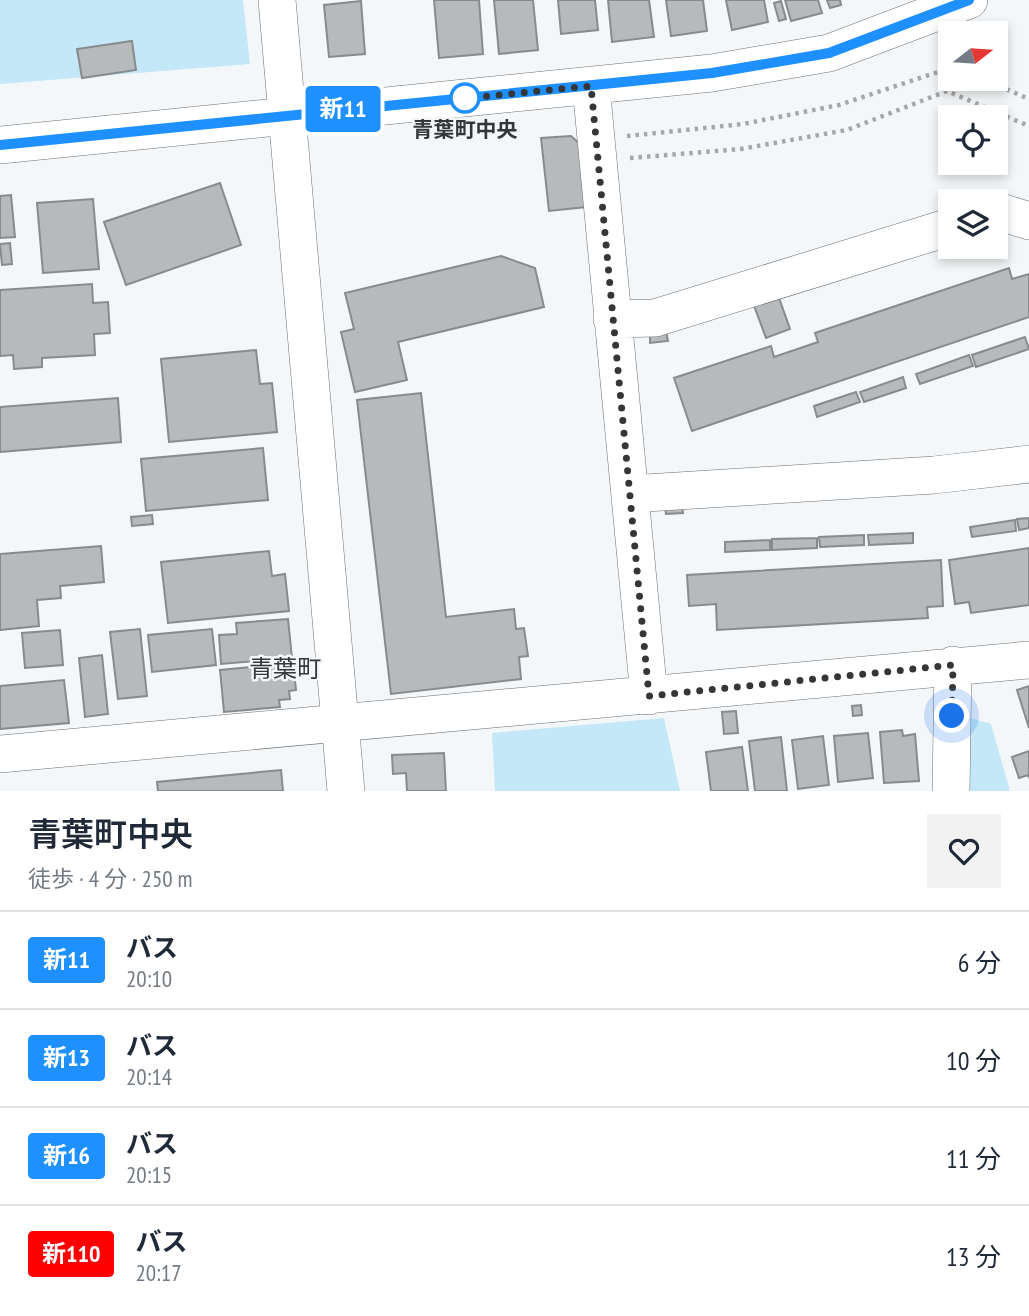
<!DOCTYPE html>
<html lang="ja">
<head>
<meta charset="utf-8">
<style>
  body { margin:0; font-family:"PT Sans Narrow","Noto Sans JP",sans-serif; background:#f2f2f3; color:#1f2937; height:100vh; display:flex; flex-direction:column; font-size:26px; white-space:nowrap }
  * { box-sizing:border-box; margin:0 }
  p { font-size:23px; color:#747a83 }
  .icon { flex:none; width:38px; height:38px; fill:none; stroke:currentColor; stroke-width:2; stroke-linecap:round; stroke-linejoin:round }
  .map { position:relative; height:791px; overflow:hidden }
  .sheet { display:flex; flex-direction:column; background:#fff; flex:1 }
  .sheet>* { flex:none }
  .badge { padding:0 14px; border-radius:5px; font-size:24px; line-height:46px }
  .needle { width:46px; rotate:73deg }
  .controls { position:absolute; left:938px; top:21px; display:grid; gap:14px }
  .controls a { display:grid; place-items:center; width:70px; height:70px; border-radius:0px; background:#fff; box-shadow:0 4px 10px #0003; font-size:35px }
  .you { position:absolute; width:35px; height:35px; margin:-18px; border:5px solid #fff; border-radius:50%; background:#1a73e8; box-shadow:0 0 0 10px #1a73e833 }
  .map>.badge { position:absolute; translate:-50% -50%; box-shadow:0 0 0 4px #fff }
  .round { display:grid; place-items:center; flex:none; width:74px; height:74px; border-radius:0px; background:#f2f2f3 }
  .headline { display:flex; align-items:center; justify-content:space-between; height:119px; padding:0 28px }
  h1 { font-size:33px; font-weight:600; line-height:52px }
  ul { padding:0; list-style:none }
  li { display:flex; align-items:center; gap:21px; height:98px; padding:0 28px; border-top:2px solid #e0e1e3 }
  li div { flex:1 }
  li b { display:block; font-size:26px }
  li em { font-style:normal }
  li .badge { min-width:77px; font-weight:700; text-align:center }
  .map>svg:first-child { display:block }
  .green { fill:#c4e8f7 }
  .building { fill:#b7babc; stroke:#888b8e; stroke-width:2 }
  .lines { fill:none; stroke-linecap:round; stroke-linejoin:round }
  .minor-casing { stroke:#6e7172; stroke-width:38 }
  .path { stroke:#a5a7a8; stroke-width:4.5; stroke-dasharray:3.5 5; stroke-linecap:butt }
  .minor { stroke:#fff; stroke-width:37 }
  .line-casing { stroke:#fff; stroke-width:16 }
  .line { stroke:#1e90ff; stroke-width:10 }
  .walk { stroke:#353637; stroke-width:7; stroke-dasharray:0 12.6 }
  .stop-dot { fill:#fff; stroke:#1e90ff; stroke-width:3.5 }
  .labels { text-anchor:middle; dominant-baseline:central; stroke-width:5; stroke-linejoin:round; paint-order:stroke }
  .stop-label { font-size:21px; font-weight:bold; fill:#353637; stroke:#f4f7f9 }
  .quarter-label { font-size:24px; fill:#353637; stroke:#f4f7f9 }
</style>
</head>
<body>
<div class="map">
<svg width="1029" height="791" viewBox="0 0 1029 791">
  <rect width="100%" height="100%" fill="#f4f7f9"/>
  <path class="green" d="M0 0H243L250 64 0 84Z
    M967 717 991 724 1010 791H966Z
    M664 718 680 791H495L492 733Z"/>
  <path class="building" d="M434 0H479L483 54 439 58Z
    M494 0H533L538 50 499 54Z
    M558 0H595L598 30 561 34Z
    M608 0H649L654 37 612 42Z
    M666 0H703L707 31 671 36Z
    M726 0H764L768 22 732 30Z
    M785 0H818L822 13 791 21Z
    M827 0H840L841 5 830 8Z
    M361 1 365 54 329 57 324 5Z
    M781 1 786 19 779 21 774 3Z
    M132 41 136 70 82 78 77 49Z
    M571 136 580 144 586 207 549 211 541 138Z
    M220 183 241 245 126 285 104 222Z
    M11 195 15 237 0 238V196Z
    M93 199 99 269 43 273 37 203Z
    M10 243 12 264 2 265 0 244Z
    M501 256 535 268 544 307 398 342 407 380 355 392 341 332 354 329 345 293Z
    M1009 268 1012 279 1029 274V317L692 431 674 378 771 346 774 357 818 342 815 333Z
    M92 284 93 303 108 302 110 333 94 334 95 355 42 358V367L14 369 13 355 0 356V290Z
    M778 295 790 329 766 338 753 303Z
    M666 331 668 341 650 343V332Z
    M1025 337 1029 349 976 367 972 355Z
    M256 350 260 384 272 383 277 432 169 442 161 359Z
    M969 355 973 366 920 384 916 374Z
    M903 377 906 388 864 402 860 392Z
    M856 392 860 402 817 417 814 406Z
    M421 393 446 617 514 609 516 629 524 628 528 656 519 657 521 679 391 694 357 400Z
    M118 398 121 442 0 452V407Z
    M263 448 268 500 146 511 141 459Z
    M681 500 683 513 666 514 664 502Z
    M152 515 153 524 132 526 131 517Z
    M1029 518V528L1019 530 1017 519Z
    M1015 520 1016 531 972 537 970 527Z
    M913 533V543L869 545 868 535Z
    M864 535V545L820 547 819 537Z
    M817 538V548L772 550V539Z
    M770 540V550L725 552V542Z
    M101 546 104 582 60 586 61 598 37 600 39 626 0 630V554Z
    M1029 548V605L971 613 969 602 955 604 949 560Z
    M269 551 272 576 285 574 289 611 168 623 161 562Z
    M941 560 943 606 927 607 928 618 717 630 716 604 689 606 687 575Z
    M288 619 292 658 221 664 219 635 237 634 236 623Z
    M140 629 147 696 118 699 110 632Z
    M212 629 216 665 152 672 148 635Z
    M60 630 63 665 25 668 22 633Z
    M102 655 108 714 85 717 79 658Z
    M293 663 296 690 289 691 290 699 279 700 280 707 224 712 220 670Z
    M64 680 69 723 0 729V686Z
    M1029 686V728L1017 690Z
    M861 705 862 715 853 716 852 706Z
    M736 711 738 733 724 734 722 712Z
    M902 730 903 736 915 734 919 781 884 783 880 732Z
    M868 733 873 778 838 782 834 736Z
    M823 736 829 785 798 789 792 740Z
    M781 737 787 791H755L749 741Z
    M742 747 748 791H711L706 752Z
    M1029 751V778L1028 775 1019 778 1012 757Z
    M444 753 446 791H407L406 773 393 774 392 755Z
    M281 770 283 791H158L157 782Z"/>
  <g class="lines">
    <g class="minor-casing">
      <path id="minor" d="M277 0 346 791
        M591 86 649 696
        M0 145 712 73 829 53 969 0
        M996 213 1001 212 1029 221
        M612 319 655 318 950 227
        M630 494 934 475 1029 464
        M0 754 1029 660
        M951 791 953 665"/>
    </g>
    <path class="path" d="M983 79 1029 99
      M627 136 743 124 839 105 950 68
      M630 158 741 149 847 130 947 91 1029 126"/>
    <use href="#minor" class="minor"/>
  </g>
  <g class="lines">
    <g class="line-casing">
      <path id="line" d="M0 145 712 73 829 53 969 0"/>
    </g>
    <use href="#line" class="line"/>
    <path class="walk" d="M465 98 457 99 591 86 649 696 953 665 952 716"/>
  </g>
  <circle class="stop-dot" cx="465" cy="98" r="14"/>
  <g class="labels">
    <g class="stop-label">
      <text x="465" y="129">青葉町中央</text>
    </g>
    <g class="quarter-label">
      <text x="285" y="668">青葉町</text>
    </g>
  </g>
</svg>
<div class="controls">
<a><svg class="needle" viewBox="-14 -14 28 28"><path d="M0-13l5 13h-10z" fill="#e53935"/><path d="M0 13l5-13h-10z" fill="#747a83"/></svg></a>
<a><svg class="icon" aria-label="locate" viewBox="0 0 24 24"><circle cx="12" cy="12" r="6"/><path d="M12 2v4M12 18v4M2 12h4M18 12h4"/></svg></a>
<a><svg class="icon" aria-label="layers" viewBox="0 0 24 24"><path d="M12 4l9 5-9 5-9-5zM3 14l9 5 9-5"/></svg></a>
</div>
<div class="you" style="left:952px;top:716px"></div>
<b class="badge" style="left:343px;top:109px;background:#1e90ff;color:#fff">新11</b>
</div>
<section class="sheet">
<div class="headline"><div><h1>青葉町中央</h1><p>徒歩 · 4 分 · 250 m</p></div><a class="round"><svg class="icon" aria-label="heart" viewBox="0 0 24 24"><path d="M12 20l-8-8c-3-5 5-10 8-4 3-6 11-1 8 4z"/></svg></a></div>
<ul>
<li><span class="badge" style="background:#1e90ff;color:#fff">新11</span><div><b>バス</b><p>20:10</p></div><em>6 分</em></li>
<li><span class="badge" style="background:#1e90ff;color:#fff">新13</span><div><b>バス</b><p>20:14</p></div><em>10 分</em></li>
<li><span class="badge" style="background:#1e90ff;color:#fff">新16</span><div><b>バス</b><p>20:15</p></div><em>11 分</em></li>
<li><span class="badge" style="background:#f00;color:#fff">新110</span><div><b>バス</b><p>20:17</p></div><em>13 分</em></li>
</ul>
</section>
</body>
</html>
